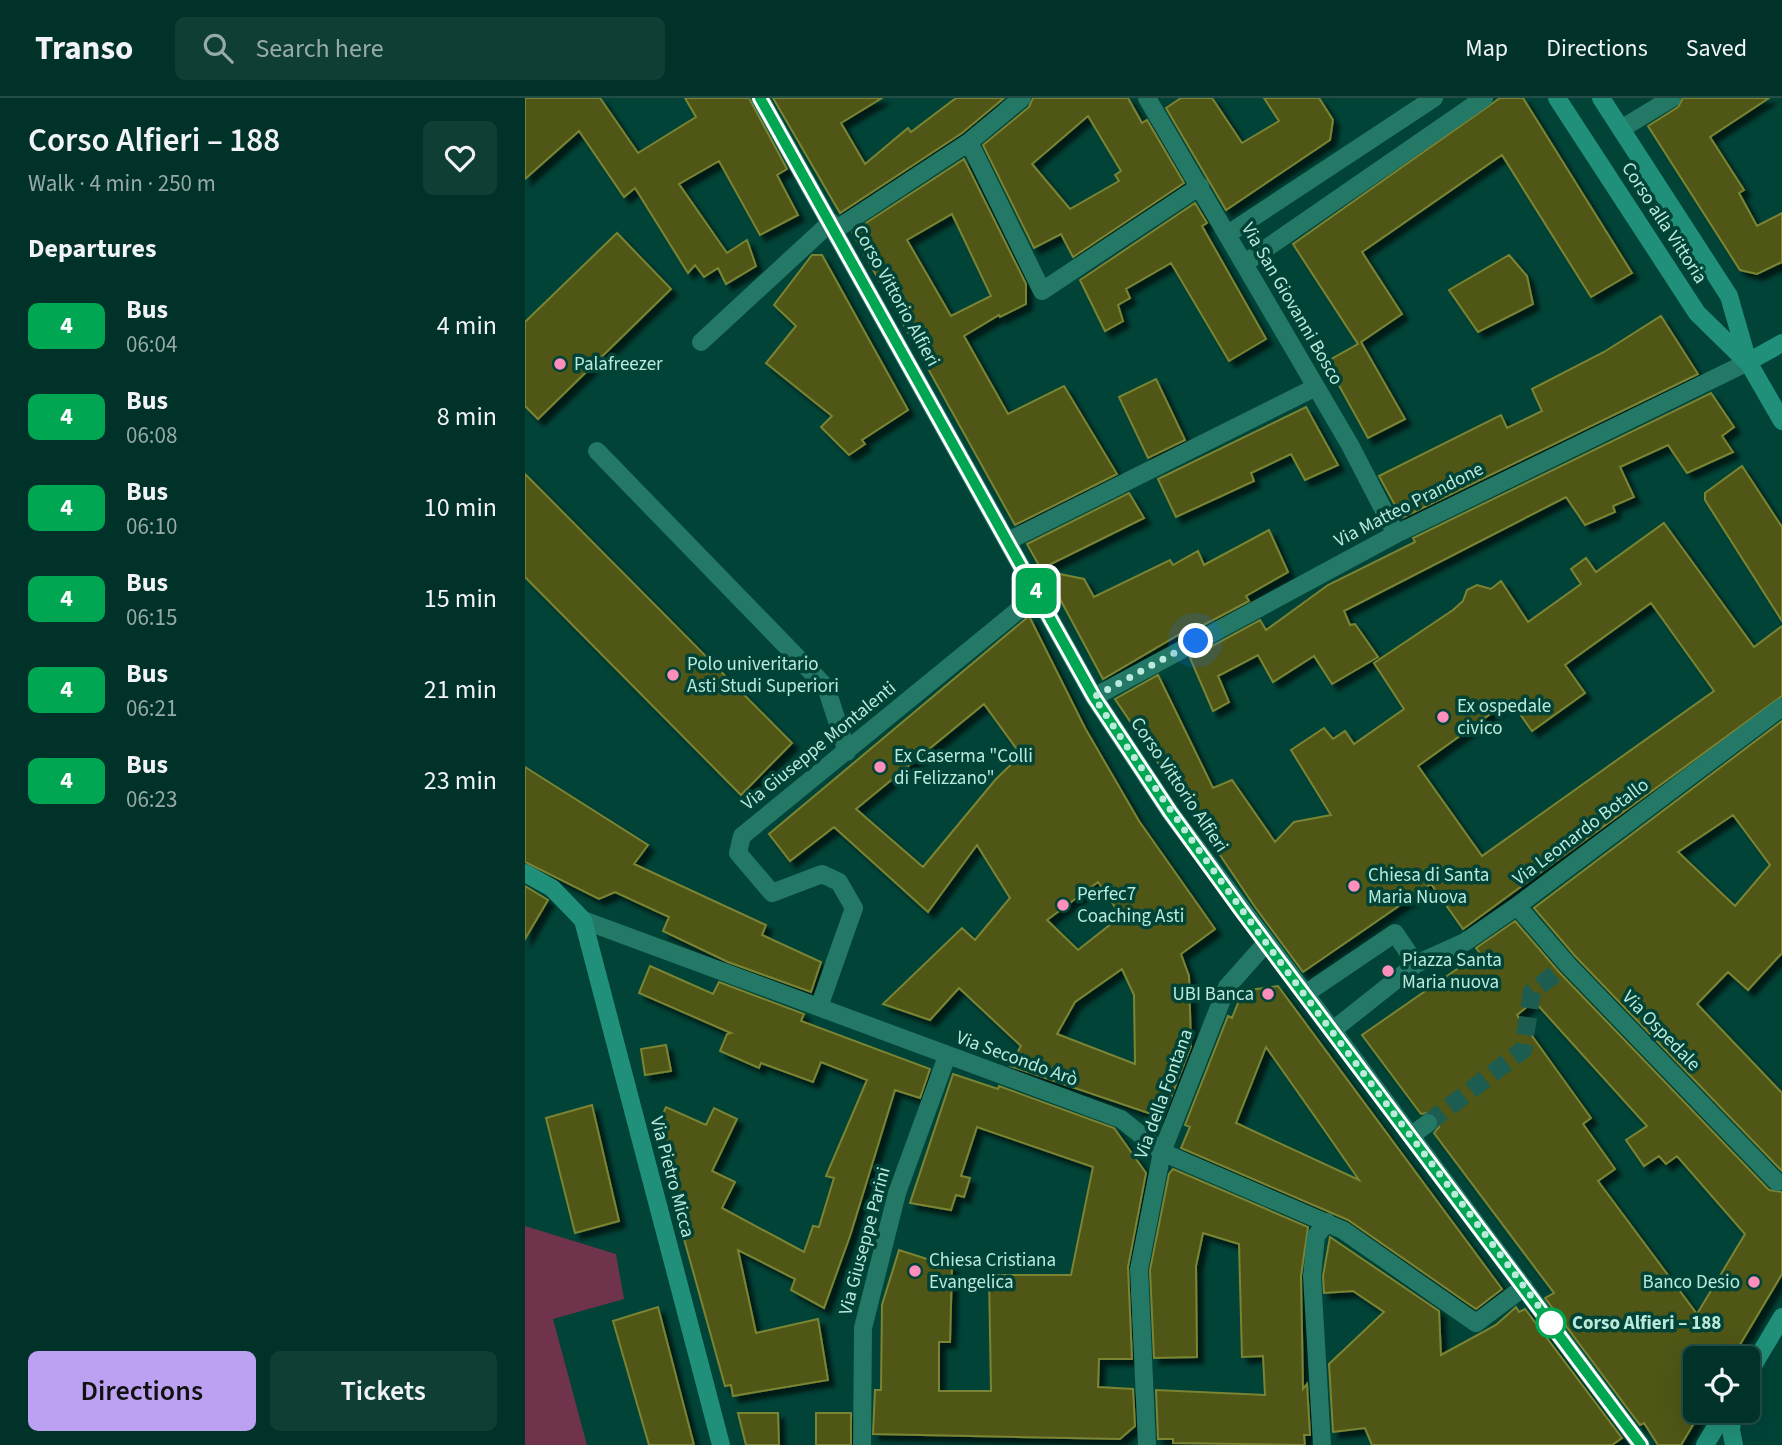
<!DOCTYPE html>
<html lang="en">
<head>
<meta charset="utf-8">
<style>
  body { margin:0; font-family:"Source Sans 3",sans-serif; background:#0f3e35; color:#f1f3f6; height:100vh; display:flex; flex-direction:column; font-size:26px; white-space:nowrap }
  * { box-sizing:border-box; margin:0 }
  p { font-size:23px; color:#96aaa8 }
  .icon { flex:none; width:38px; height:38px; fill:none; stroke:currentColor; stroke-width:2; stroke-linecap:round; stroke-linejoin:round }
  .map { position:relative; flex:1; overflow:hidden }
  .drawer { display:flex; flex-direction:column; background:#013229; width:525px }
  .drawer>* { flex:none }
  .badge { padding:0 14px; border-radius:10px; font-size:24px; line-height:46px }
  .controls { position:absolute; left:1158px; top:1248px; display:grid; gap:14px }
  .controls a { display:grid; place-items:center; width:77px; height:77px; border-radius:10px; background:#013229; box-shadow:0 7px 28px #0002,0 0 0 2px #234d46; font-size:35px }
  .you { position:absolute; width:35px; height:35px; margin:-18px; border:5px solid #fff; border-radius:50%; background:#1a73e8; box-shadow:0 0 0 10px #1a73e833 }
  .map>.badge { position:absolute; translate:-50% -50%; box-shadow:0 0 0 4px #fff }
  h2 { padding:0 28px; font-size:26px; line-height:63px }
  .round { display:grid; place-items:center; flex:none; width:74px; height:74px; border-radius:10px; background:#0f3e35 }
  .headline { display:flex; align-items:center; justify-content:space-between; height:119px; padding:0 28px }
  h1 { font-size:33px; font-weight:600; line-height:52px }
  .primary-button { display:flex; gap:14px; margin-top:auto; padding:14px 28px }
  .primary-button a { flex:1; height:80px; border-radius:10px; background:#bca0f2; color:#111; font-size:28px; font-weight:600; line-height:80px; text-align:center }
  .primary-button a+a { background:#0f3e35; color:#f1f3f6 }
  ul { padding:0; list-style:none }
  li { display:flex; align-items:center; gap:21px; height:91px; padding:0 28px }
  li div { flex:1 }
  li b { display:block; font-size:26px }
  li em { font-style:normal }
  li .badge { min-width:77px; font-weight:700; text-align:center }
  header { display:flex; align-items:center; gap:42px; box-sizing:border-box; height:98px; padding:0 35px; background:#013229; border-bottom:2px solid #234d46 }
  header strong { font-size:33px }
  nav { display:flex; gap:38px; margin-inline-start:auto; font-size:24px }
  .search { width:490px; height:63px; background:#0f3e35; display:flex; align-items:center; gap:18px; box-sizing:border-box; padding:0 24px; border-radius:10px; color:#96aaa8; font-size:26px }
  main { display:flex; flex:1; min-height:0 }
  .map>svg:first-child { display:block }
  .green { fill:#70334c }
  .building { fill:#4f5617; stroke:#7a8432; stroke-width:2; fill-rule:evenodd; filter:url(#shadow) }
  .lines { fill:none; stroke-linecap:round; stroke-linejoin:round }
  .street-tunnel { stroke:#1d5c50; stroke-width:18; stroke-dasharray:18 9; stroke-linecap:butt }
  .street { stroke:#237866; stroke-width:18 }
  .secondary { stroke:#20907a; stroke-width:18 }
  .line-casing { stroke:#fff; stroke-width:16 }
  .line { stroke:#00a651; stroke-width:10 }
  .walk { stroke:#baeadc; stroke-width:7; stroke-dasharray:0 12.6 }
  .poi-dot { fill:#fe8ebb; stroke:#014337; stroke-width:2.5 }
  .stop-dot { fill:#fff; stroke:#00a651; stroke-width:3.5 }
  .labels { text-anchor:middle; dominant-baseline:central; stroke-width:7; stroke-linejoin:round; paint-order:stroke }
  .street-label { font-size:19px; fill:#baeadc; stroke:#014337 }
  .poi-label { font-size:19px; fill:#baeadc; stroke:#014337; text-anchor:start }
  .stop-label { font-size:19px; font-weight:bold; fill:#baeadc; stroke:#014337; text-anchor:start }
</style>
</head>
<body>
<header>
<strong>Transo</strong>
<div class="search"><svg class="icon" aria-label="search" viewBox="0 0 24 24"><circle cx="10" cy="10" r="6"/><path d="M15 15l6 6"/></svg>Search here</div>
<nav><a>Map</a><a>Directions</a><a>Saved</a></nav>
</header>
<main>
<section class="drawer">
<div class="headline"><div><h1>Corso Alfieri – 188</h1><p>Walk · 4 min · 250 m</p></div><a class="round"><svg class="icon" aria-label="heart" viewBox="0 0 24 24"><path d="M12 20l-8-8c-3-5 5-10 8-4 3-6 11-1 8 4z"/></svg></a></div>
<h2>Departures</h2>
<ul>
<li><span class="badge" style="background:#00a651;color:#fff">4</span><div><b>Bus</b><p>06:04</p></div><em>4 min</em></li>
<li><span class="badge" style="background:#00a651;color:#fff">4</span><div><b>Bus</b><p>06:08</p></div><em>8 min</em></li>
<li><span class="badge" style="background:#00a651;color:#fff">4</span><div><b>Bus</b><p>06:10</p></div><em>10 min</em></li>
<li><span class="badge" style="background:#00a651;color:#fff">4</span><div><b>Bus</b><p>06:15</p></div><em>15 min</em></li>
<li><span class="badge" style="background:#00a651;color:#fff">4</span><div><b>Bus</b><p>06:21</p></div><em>21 min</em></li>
<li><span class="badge" style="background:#00a651;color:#fff">4</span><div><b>Bus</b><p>06:23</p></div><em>23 min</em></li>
</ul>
<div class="primary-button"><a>Directions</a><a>Tickets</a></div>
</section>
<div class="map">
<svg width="1257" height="1347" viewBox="0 0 1257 1347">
  <defs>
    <filter id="shadow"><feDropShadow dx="6" dy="6" stdDeviation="2" flood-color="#0009"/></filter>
  </defs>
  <rect width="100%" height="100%" fill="#014337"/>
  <path class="green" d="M0 1128 91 1156 99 1201 28 1221 62 1347H0Z"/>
  <path class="building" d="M0 0H75L113 55 171 19 160 0H224L262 71 252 77 273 117 235 137 194 63 154 86 202 155 222 142 231 168 201 186 193 170 179 179 170 167 163 175 110 90 99 99 54 33 0 81Z
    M248 0H357L316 25 340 66 383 30 386 34 431 0H479L437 35 315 115Z
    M508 0H603L617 25 622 22 659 85 548 159 536 136 509 150 458 47 504 9ZM563 18 596 73 590 77 594 83 545 111 507 66Z
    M656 0H687L717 45 754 23 739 0H794L808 22 805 42 701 112 641 10Z
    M975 0H998L1107 175 1066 199 977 57 837 154 877 216 836 244 880 321 843 340 801 264 833 246 768 146Z
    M1158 0H1244L1185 39 1219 92 1214 95 1232 128 1257 115V164L1232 176 1215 172 1123 28 1153 9Z
    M439 61 501 186V206L475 219 474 217 439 238 483 316 539 288 592 376 490 427 327 134ZM427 116 466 198 426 218 382 142Z
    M670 105 682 125 677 128 741 241 704 263 646 165 601 191 605 200 593 207 598 223 580 233 555 182Z
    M92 135 146 191 13 321 0 308V224Z
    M287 157H297L383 312 337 342 340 346 324 357 296 329 307 318 241 265 271 228 249 207Z
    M984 157 1002 178 1008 206 953 234 924 192Z
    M1136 218 1173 276 877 420 854 378 976 317 982 330 1017 313 1007 291 1079 254Z
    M631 281 660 342 623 360 594 299Z
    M1186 295 1209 329 1197 338 1208 354 1162 375 1143 347 1095 369 1109 399 1088 408 1090 414 1060 427 1041 399 819 513 825 527 830 526 853 559 807 586 789 558 748 584 733 557 693 578 704 604 688 613 665 560 735 522 741 532 803 487 890 444 888 440Z
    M781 309 813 367 780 382 766 356 726 375 729 383 651 419 633 381Z
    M1217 368 1257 429V523L1180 402V395Z
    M0 376 267 645 216 697 0 479Z
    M604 395 619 420 516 471 502 446Z
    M1139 425 1229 549 1257 528V598L938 831 906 786 778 874 730 809 590 601 633 577 688 690 707 682 750 744 769 724 806 717 766 652 799 630 808 641 820 633 829 646 879 611 849 565 928 512 938 503 942 492 952 487 966 491 976 483 1003 524 1056 486 1046 471 1061 460 1071 474ZM1126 505 1189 593 957 758 893 668 985 602 1007 633 1060 595 1040 567Z
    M744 432 763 474 721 498 724 503 656 539 655 536 578 581 520 473 559 481 569 499 645 462 648 467 673 453 679 467Z
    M504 518 560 630 614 723 690 831 656 856 664 878 666 948 638 1020 485 968 496 948 434 890 405 922 358 906 437 830 450 842 485 800 452 747 403 814 309 729 265 763 244 736ZM459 606 496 657 471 681 398 769 331 711ZM573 784 596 818 553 852 522 822ZM597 871 609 897 610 966 532 936 550 904Z
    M1257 623V855L1223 892 1203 874 1172 906 1257 995V1073L1050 858 1009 810ZM1208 717 1245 767 1210 808 1153 754Z
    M0 669 123 747 109 766 241 827 237 837 296 864 286 894 203 864 138 833 144 819 90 794 74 801 0 764Z
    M0 788 23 802 0 841Z
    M990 823 1034 874 1244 1092 1257 1094V1176L1207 1260H1171V1322L1156 1347H1133L1119 1325 1115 1327 1020 1200 1029 1195 909 1035 914 1029 912 1019 907 1014 896 1016 837 937 955 855 951 850ZM1009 903 1122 1028 1101 1042 1119 1068 1134 1058 1141 1066 1152 1058 1220 1136 1172 1216 1073 1083 1090 1071 1058 1026 1066 1020 992 917Z
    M125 868 188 896 194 884 279 916 276 923 405 971 395 1000 370 992 325 1138 299 1210 266 1192 270 1181 213 1152 231 1235 293 1221 303 1282 208 1298 206 1287 200 1288 156 1130 133 1027 141 1009 181 1027 189 1010 212 1021 187 1073 210 1084 197 1110 279 1154 288 1128 294 1129 309 1080 301 1078 342 982 296 964 288 984 236 965 234 970 195 953 202 936 206 935 114 895Z
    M753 888 977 1191 951 1211 823 1122 656 1050 665 1029 660 1027 703 918 707 920 718 893ZM741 949 798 1030 834 1082 711 1025Z
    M141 947 146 973 120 977 116 951Z
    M428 976 473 991 474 988 589 1030 621 1075 603 1169 607 1261H574L573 1289 608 1291 610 1328 595 1341 348 1336 350 1292H356L357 1207 374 1152 427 1169 425 1244H414V1293H466L464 1177H546L568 1069 452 1029 436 1078 445 1080 439 1099 431 1097 426 1112 385 1105Z
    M67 1007 94 1123 50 1135 21 1020Z
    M648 1071 783 1129 776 1178 778 1291 782 1286 785 1337H779L780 1347 648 1345V1341H633L631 1292 740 1297 738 1258 717 1259 714 1146 678 1135 671 1168 672 1259 629 1260 625 1172 644 1076Z
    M805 1139 914 1213 916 1257 971 1227 991 1209 994 1214 1000 1211 1097 1340 1087 1347H847L840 1330 808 1334 804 1266 859 1214 828 1193 799 1195 798 1178Z
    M133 1209 169 1347H124L88 1223Z
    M213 1315H253L254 1347H221Z
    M291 1315H326V1347H291Z"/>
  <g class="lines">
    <path class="street-tunnel" d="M903 1025 998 952 1007 894 1031 875"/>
    <path class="street" d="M235 0 569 599 645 714 1116 1347
      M622 0 825 347 871 436
      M1096 31 1147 0
      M444 44 517 193 675 88
      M310 132 444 44 497 0
      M703 136 909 0
      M720 165 959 0
      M176 244 306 124
      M72 353 301 589 322 654
      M483 443 791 289
      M569 599 871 436 1223 264
      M992 808 1042 866 1252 1084
      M58 822 596 1021 637 1054 818 1132 951 1225 999 1189
      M780 896 870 835 891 866
      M294 909 329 810 314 784 297 776 247 795 213 755 217 738 513 496
      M808 932 891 866 940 844 992 808 1257 609
      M886 1038 903 1025
      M337 1347 338 1230 372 1095 422 958
      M622 1347 614 1171 637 1054 702 889 742 844
      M797 1347 787 1178 791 1138 802 1124"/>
    <path class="secondary" d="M1032 0 1172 215 1220 262
      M1076 0 1204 198 1223 264 1257 323
      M1223 264 1257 245
      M0 775 27 790 58 822 196 1347
      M1223 1276 1257 1219
      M1208 1312 1206 1332 1209 1347
      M1180 1347 1201 1312"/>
  </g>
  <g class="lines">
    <g class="line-casing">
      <path id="line" d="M235 0 569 599 645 714 716 812 1116 1347"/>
    </g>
    <use href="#line" class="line"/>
    <path class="walk" d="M671 543 569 599C712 817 875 1020 1029 1229L1026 1225"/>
  </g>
  <g class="poi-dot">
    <circle cx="35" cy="266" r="7"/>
    <circle cx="148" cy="577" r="7"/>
    <circle cx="918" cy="619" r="7"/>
    <circle cx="355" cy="669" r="7"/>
    <circle cx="829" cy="788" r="7"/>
    <circle cx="538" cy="807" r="7"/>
    <circle cx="863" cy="873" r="7"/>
    <circle cx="743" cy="896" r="7"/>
    <circle cx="390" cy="1173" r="7"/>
    <circle cx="1229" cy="1184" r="7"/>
  </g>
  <circle class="stop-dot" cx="1026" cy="1225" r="14"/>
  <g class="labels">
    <g class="street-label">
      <text transform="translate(1139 125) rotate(57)">Corso alla Vittoria</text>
      <text transform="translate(371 198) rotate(61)">Corso Vittorio Alfieri</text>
      <text transform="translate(767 206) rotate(60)">Via San Giovanni Bosco</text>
      <text transform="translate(884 407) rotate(-27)">Via Matteo Prandone</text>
      <text transform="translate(294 648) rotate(-39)">Via Giuseppe Montalenti</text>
      <text transform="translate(654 687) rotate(56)">Corso Vittorio Alfieri</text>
      <text transform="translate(1056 734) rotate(-37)">Via Leonardo Botallo</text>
      <text transform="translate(1136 933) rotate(46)">Via Ospedale</text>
      <text transform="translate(492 961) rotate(20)">Via Secondo Arò</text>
      <text transform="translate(639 996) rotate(-70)">Via della Fontana</text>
      <text transform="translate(147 1079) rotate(75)">Via Pietro Micca</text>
      <text transform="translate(340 1143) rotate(-75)">Via Giuseppe Parini</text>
    </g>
    <g class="poi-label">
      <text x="49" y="266">Palafreezer</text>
      <text x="162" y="566">Polo univeritario<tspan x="162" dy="22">Asti Studi Superiori</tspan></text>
      <text x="932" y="608">Ex ospedale<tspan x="932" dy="22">civico</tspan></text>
      <text x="369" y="658">Ex Caserma "Colli<tspan x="369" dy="22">di Felizzano"</tspan></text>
      <text x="843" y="777">Chiesa di Santa<tspan x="843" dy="22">Maria Nuova</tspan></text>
      <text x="552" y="796">Perfec7<tspan x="552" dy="22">Coaching Asti</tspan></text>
      <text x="877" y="862">Piazza Santa<tspan x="877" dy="22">Maria nuova</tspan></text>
      <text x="729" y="896" text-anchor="end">UBI Banca</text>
      <text x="404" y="1162">Chiesa Cristiana<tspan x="404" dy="22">Evangelica</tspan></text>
      <text x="1215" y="1184" text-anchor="end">Banco Desio</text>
    </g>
    <g class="stop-label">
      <text x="1047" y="1225">Corso Alfieri – 188</text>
    </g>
  </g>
</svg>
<div class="controls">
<a><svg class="icon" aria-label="locate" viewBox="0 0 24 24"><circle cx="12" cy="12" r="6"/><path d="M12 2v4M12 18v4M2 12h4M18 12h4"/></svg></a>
</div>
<div class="you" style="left:671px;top:543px"></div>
<b class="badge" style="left:511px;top:493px;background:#00a651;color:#fff">4</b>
</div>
</main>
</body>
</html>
